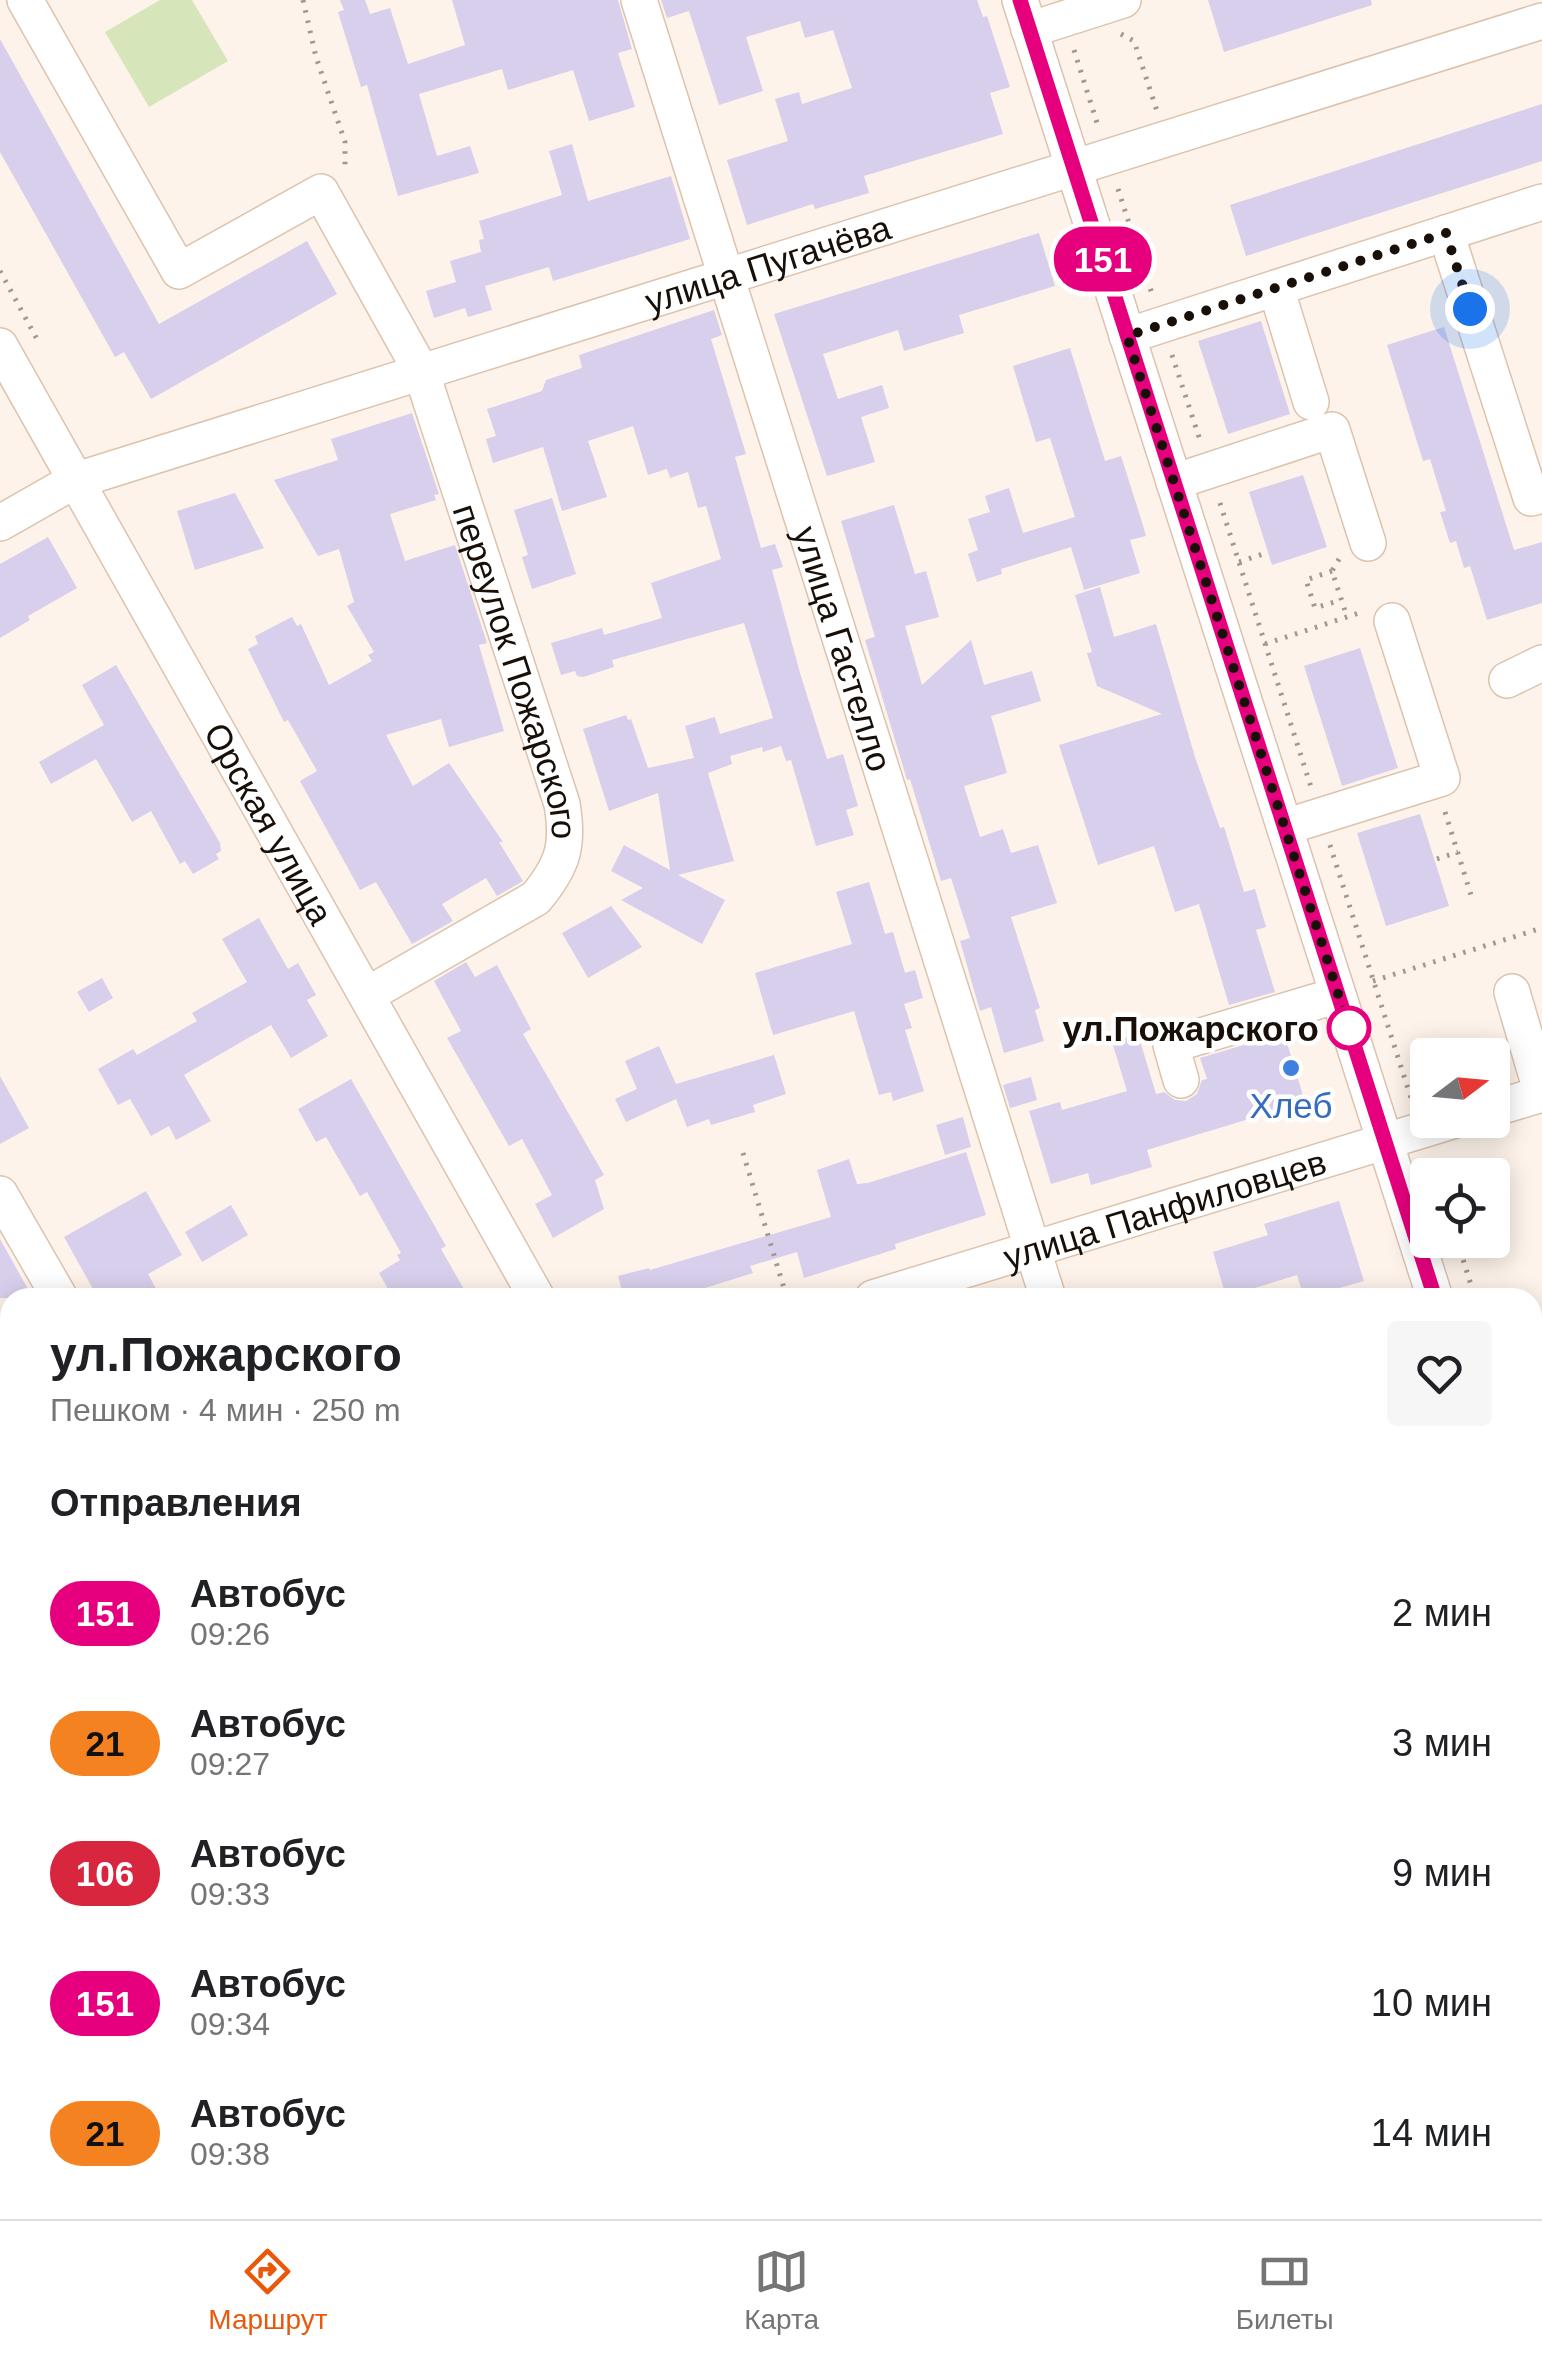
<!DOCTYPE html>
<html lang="ru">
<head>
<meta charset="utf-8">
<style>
  body { margin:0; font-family:Helvetica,sans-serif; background:#f6f6f6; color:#202124; height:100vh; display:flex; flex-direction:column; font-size:38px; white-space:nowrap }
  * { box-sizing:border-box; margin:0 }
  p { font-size:32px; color:#757577 }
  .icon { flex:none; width:55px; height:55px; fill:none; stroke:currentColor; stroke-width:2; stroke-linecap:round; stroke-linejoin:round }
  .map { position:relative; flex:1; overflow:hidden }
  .panel { position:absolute; left:0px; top:1288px; width:1542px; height:932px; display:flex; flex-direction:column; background:#fff; border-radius:30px 30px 0 0; box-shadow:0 5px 25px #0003 }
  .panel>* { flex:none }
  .badge { padding:0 20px; border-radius:32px; font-size:35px; line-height:65px }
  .needle { width:65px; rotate:74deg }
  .tools { position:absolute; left:1410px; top:1038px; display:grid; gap:20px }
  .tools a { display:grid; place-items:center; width:100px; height:100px; border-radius:10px; background:#fff; box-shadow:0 5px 25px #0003; font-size:50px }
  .you { position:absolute; width:50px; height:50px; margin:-25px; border:8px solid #fff; border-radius:50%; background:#1a73e8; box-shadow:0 0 0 15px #1a73e833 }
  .map>.badge { position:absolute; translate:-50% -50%; box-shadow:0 0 0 5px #fff }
  h2 { padding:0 50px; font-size:38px; line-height:90px }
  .round { display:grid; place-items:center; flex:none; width:105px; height:105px; border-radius:10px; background:#f6f6f6 }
  .summary { display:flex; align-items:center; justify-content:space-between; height:170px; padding:0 50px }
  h1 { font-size:48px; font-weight:600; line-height:75px }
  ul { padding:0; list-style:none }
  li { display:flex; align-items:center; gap:30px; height:130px; padding:0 50px }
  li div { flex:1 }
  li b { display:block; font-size:38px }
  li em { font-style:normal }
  li .badge { min-width:110px; font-weight:700; text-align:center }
  .tabs { display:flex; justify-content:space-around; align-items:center; height:140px; border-top:2px solid #e0e0e0; background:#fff; font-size:28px; color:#757577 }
  .tabs a { display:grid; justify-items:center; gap:5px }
  .tabs .current { color:#ea580c }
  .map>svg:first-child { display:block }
  .green { fill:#d7e5bb }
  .building { fill:#d8cfec }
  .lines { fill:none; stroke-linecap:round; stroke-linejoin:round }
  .minor-casing { stroke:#dcc3ae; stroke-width:38 }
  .path { stroke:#a1988f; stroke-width:5; stroke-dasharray:2.5 8; stroke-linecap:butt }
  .minor { stroke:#fff; stroke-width:35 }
  .line-casing { stroke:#fff; stroke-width:22 }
  .line { stroke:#e6007e; stroke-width:15 }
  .walk { stroke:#170f08; stroke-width:10; stroke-dasharray:0 18 }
  .stop-dot { fill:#fff; stroke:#e6007e; stroke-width:5 }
  .shop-dot { fill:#3f7fe0; stroke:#fff; stroke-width:4 }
  .labels { text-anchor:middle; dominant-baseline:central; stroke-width:9; stroke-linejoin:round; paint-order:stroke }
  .street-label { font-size:35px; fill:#170f08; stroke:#fff }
  .stop-label { font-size:35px; font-weight:bold; fill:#170f08; stroke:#fff; text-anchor:end }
  .shop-label { font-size:35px; fill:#366cbe; stroke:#fff }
</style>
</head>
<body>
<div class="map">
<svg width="1542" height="2219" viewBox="0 0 1542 2219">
  <rect width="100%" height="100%" fill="#fdf3ea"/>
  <path class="green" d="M160 0H192L228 61 149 107 105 32Z"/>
  <path class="building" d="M340 0H365L370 14 390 8 408 64 465 45 452 0H618L632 49 618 53 635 107 589 121 573 70 508 90 502 69 419 94 437 156 470 146 479 173 398 196 367 85 361 87 338 12 344 10Z
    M661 0H977L983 17 987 16 1010 87 990 93 1003 134 864 176 869 193 815 209 813 204 747 225 727 160 788 141 775 99 799 92 802 104 852 88 833 30 805 38 800 21 746 37 763 91 719 105 689 11 667 18Z
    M1208 0H1371L1372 5 1224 52Z
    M0 39 159 324 307 241 337 294 151 399 124 352 115 357 0 152Z
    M1542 104V161L1246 256 1230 205Z
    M572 144 588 201 671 176 690 239 553 281 549 267 485 286 492 310 468 317 465 308 434 318 426 291 456 282 450 261 481 252 479 240 484 239 479 221 562 195 549 151Z
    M1039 233 1055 286 959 315 964 333 904 351 898 330 823 354 838 399 882 385 889 408 861 417 875 462 827 476 774 314Z
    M714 310 722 335 711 339 746 454 735 457 761 548 775 544 783 567 772 570 800 673 827 759 843 754 858 806 846 810 854 835 816 846 791 760 786 761 781 746 763 752 762 747 730 756 732 764 708 773 734 861 678 875 725 900 702 944 621 900 643 888 611 871 624 845 670 870 658 793 609 811 583 729 626 715 628 720 631 719 648 768 694 758 685 726 715 717 720 734 773 718 744 623 612 660 614 667 583 677 577 676 575 671 561 675 551 643 602 628 604 635 662 618 651 583 721 559 706 506 698 508 688 472 670 478 667 469 648 475 633 426 588 441 607 497 562 511 543 447 493 463 486 439 496 436 487 409 542 391 546 380 582 368 579 355Z
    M1261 321 1290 414 1228 434 1198 341Z
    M1444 327 1514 550 1542 542V603L1487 620 1470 566 1464 568 1456 541 1450 543 1440 512 1446 511 1430 459 1423 461 1387 345Z
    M1070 348 1105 461 1121 456 1142 522 1146 536 1130 540 1140 573 1084 590 1071 547 1001 569 1002 574 977 582 968 554 978 550 968 519 990 512 985 496 1009 488 1023 533 1075 517 1050 438 1036 442 1013 366Z
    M412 413 439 494 434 495 436 500 390 514 405 561 455 545 487 643 479 645 504 731 449 747 441 719 386 735 413 786 449 763 503 842H499L523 881 497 896 486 878 442 904 453 921 412 944 376 882 360 890 300 781 317 771 288 720 284 722 248 649 258 644 255 636 292 617 297 626 301 624 329 685 372 661 368 655 374 652 347 606 354 602 339 549 318 556 274 480 338 460 331 439Z
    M1303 475 1327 547 1272 565 1249 492Z
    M235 493 264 548 195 570 177 511Z
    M552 498 576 574 532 589 522 557 528 555 514 510Z
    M894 505 915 574 926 571 939 617 905 626 922 685 971 640 984 685 1032 671 1041 701 991 716 1007 773 964 786 980 837 1003 829 1011 853 1038 845 1057 903 1011 917 1040 1008 1035 1010 1044 1041 1004 1053 991 1007 980 1011 960 941 970 938 951 878 941 881 910 779 907 780 865 640 875 637 841 521Z
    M48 537 77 588 28 616 30 620 0 638V564Z
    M1100 587 1114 637 1156 624 1195 757 1220 828 1224 827 1244 892 1255 889 1266 927 1256 930 1275 992 1229 1005 1199 904 1175 912 1154 846 1098 865 1059 745 1162 714 1097 686 1087 653 1092 652 1075 595Z
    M1360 648 1398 768 1342 786 1304 666Z
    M116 665 220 843 221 851 216 854 219 859 193 874 185 861 180 864 151 811 132 822 96 759 51 784 39 762 104 725 82 685Z
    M1420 814 1449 906 1386 926 1357 833Z
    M869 882 885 934 893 932 905 973 915 970 923 998 904 1004 912 1028 905 1030 924 1091 893 1101 891 1092 879 1095 854 1011 773 1035 755 973 852 944 836 892Z
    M611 906 642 947 588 978 562 933Z
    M259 918 288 969 298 963 316 995 307 1000 328 1036 291 1058 271 1025 184 1075 211 1121 176 1140 169 1126 151 1136 130 1099 118 1105 98 1069 133 1049 137 1055 197 1021 192 1013 247 982 222 939Z
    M466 962 475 977 497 965 531 1029 523 1034 604 1175 595 1180 604 1209 553 1238 535 1204 552 1195 522 1139 509 1146 447 1038 461 1031 434 981Z
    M102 978 113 998 89 1012 77 992Z
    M1284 1033 1305 1102 1147 1150 1152 1167 1091 1185 1088 1173 1051 1184 1029 1111 1060 1102 1062 1110 1127 1091 1112 1042 1138 1034 1156 1094 1164 1092 1175 1100 1186 1101 1197 1094 1202 1080 1207 1079 1200 1058Z
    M659 1046 676 1084 774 1055 786 1094 753 1105 755 1112 711 1125 709 1119 687 1127 676 1099 626 1122 615 1099 637 1089 625 1061Z
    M0 1076 29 1128 0 1144Z
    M1031 1077 1037 1100 1010 1108 1003 1085Z
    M351 1079 446 1246 441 1249 469 1298H393L379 1273 400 1260 397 1255 401 1253 367 1192 360 1196 326 1137 316 1142 298 1109Z
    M963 1117 971 1147 945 1155 936 1125Z
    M966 1152 986 1215 895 1244 896 1249 804 1278 797 1252 750 1266 753 1273 689 1293 690 1298H624L618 1276 649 1268 650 1270 831 1217 817 1170 849 1159 857 1184 868 1183Z
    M146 1191 182 1255 148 1274 161 1298H98L64 1237Z
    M1339 1201 1364 1281 1304 1298 1297 1275 1226 1297 1213 1252 1268 1235 1264 1224Z
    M231 1205 248 1235 202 1262 185 1232Z
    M0 1239 33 1298H0Z"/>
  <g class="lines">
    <g class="minor-casing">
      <g id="minor">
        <path id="s1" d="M25 0 179 271 321 192 421 371 562 804C569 846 563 865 536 898L367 995"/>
        <path id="s2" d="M639 0 1048 1298"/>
        <path d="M1020 0 1435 1298"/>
        <path d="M1029 30 1123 0"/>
        <path d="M1446 233 1531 498 1542 495"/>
        <path d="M1276 288 1311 402"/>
        <path d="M1127 336 1542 202"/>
        <path id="s3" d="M0 346 537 1298"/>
        <path d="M1174 482 1332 430 1368 543"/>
        <path id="s4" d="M0 523 74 481 1542 21"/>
        <path d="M1507 680 1542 663"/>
        <path d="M1285 827 1442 778 1392 621"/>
        <path d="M1181 1080 1171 1045 1338 995"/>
        <path d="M1492 1109 1542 1094 1512 992"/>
        <path d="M0 1194 60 1298"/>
        <path id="s5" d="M873 1298 1455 1120"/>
        <path d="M1532 1341 1542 1338"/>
        <path d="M1532 1387 1542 1417"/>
        <path d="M1532 1603 1542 1633"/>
        <path d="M0 1727 10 1721"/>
        <path d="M0 2041 10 2058"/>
        <path d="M1532 2157 1542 2154"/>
        <path d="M97 2210 102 2219"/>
        <path d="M578 2210 583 2219"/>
        <path d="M1057 2210 1063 2219"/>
        <path d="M504 2219 519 2210"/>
        <path d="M1332 2219 1361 2210"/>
      </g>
    </g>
    <path class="path" d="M303 0 316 57 345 142V169
      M1121 34 1134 41 1157 111
      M1074 50 1098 126
      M1118 189 1153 297
      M0 271 38 341
      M1172 355 1200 440
      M1220 503 1311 787
      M1339 559 1332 571 1347 617
      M1239 562 1263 554
      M1332 571 1306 580 1315 608 1341 600
      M1265 644 1362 612
      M1445 812 1471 895
      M1330 845 1412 1101
      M1437 859 1458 852
      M1373 981 1542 928
      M743 1153 787 1298
      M1431 1159 1436 1175
      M1457 1240 1475 1298
      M1532 1477 1542 1507"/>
    <use href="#minor" class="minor"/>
  </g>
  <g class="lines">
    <g class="line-casing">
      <path id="line" d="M1020 0 1435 1298"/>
    </g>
    <use href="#line" class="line"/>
    <path class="walk" d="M1349 1028 1127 336 1446 233 1470 309"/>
  </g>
  <circle class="stop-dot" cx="1349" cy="1028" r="20"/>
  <circle class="shop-dot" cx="1291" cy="1068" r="10"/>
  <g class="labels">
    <g class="street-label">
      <text stroke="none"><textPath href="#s4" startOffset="812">улица Пугачёва</textPath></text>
      <text stroke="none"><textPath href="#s2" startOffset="680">улица Гастелло</textPath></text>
      <text stroke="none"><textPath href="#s1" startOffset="995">переулок Пожарского</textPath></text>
      <text stroke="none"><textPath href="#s3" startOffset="548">Орская улица</textPath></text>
      <text stroke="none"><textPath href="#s5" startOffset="305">улица Панфиловцев</textPath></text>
    </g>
    <g class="stop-label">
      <text x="1319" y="1028">ул.Пожарского</text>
    </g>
    <g class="shop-label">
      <text x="1291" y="1105">Хлеб</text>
    </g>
  </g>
</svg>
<div class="tools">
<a><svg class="needle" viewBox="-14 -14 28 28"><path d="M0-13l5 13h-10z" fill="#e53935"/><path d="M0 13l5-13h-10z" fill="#757577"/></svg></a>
<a><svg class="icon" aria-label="locate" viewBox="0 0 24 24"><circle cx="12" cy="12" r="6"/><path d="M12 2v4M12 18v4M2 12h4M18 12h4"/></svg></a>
</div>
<div class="you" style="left:1470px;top:309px"></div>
<b class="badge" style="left:1103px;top:259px;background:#e6007e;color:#fff">151</b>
<section class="panel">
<div class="summary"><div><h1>ул.Пожарского</h1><p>Пешком · 4 мин · 250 m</p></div><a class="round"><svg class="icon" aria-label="heart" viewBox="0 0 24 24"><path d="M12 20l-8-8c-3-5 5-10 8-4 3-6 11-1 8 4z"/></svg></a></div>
<h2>Отправления</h2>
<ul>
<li><span class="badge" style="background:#e6007e;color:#fff">151</span><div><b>Автобус</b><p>09:26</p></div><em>2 мин</em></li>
<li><span class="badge" style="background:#f58220;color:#111">21</span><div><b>Автобус</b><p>09:27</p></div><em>3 мин</em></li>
<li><span class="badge" style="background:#d7263d;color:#fff">106</span><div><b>Автобус</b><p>09:33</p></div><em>9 мин</em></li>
<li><span class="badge" style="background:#e6007e;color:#fff">151</span><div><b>Автобус</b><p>09:34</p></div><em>10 мин</em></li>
<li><span class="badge" style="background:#f58220;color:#111">21</span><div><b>Автобус</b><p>09:38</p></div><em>14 мин</em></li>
</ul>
</section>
</div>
<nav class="tabs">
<a class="current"><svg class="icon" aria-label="directions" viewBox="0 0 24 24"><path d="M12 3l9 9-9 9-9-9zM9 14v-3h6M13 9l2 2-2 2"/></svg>Маршрут</a>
<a><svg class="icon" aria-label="map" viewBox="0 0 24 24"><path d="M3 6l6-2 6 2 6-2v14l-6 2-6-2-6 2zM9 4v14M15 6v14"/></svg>Карта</a>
<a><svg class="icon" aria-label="tickets" viewBox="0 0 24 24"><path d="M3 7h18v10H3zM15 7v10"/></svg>Билеты</a>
</nav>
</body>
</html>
